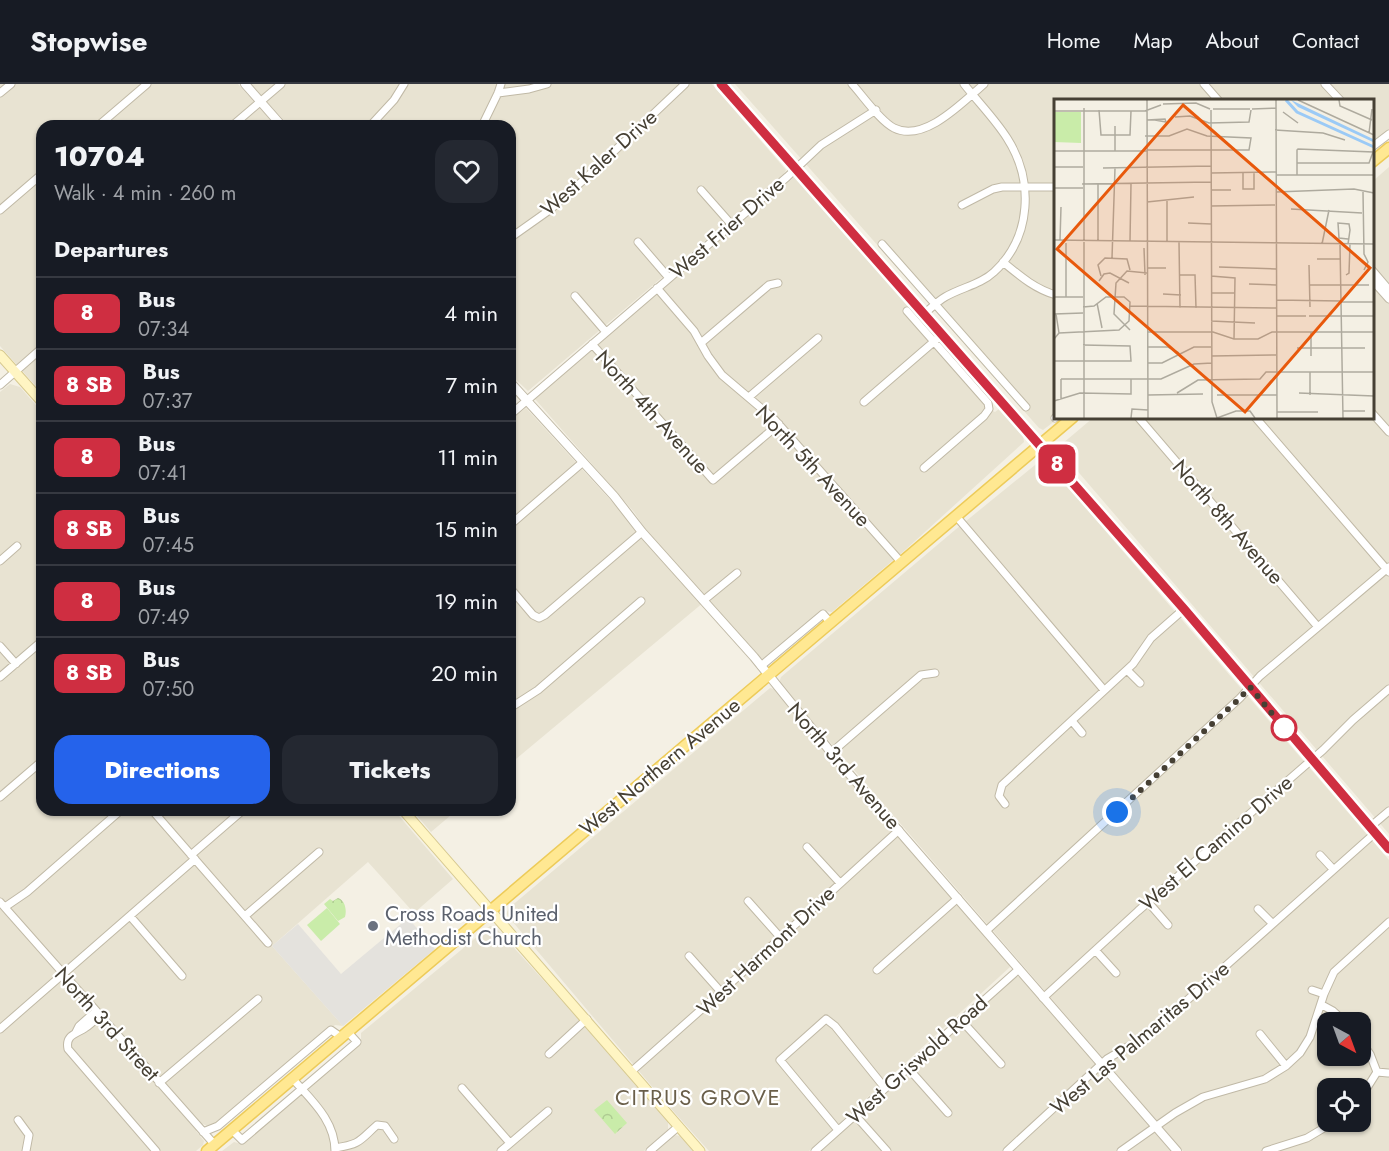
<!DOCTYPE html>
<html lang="en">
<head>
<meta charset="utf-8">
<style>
  body { margin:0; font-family:Jost,sans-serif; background:#242831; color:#f1f3f6; height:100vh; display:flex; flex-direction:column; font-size:22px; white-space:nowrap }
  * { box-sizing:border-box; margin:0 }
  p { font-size:20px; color:#9ea1a6 }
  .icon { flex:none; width:33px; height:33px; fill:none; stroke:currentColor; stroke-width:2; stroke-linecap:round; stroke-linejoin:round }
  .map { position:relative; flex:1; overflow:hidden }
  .drawer { position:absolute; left:36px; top:36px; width:480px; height:696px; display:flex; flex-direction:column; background:#171b24; border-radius:18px; box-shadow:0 2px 4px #0004 }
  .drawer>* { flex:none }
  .badge { padding:0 12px; border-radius:9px; font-size:21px; line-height:39px }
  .needle { width:39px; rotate:139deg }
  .controls { position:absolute; left:1317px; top:928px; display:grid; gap:12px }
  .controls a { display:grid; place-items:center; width:54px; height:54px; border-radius:12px; background:#171b24; box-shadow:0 2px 4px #0004; font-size:30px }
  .you { position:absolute; width:30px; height:30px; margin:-15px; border:4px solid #fff; border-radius:50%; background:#1a73e8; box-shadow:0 0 0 9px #1a73e833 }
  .map>.badge { position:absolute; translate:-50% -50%; box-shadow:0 0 0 3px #fff }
  h2 { padding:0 18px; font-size:22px; line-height:54px }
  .round { display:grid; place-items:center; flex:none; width:63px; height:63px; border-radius:18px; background:#242831 }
  .overview { display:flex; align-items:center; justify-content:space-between; height:102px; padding:0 18px }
  h1 { font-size:28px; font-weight:800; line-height:45px }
  .primary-button { display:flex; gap:12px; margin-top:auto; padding:12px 18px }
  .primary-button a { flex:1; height:69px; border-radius:18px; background:#2563eb; color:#fff; font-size:24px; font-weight:800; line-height:69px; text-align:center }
  .primary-button a+a { background:#242831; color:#f1f3f6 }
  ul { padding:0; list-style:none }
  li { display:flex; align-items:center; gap:18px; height:72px; padding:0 18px; border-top:2px solid #363941 }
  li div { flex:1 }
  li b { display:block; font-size:22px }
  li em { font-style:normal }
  li .badge { min-width:66px; font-weight:700; text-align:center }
  header { display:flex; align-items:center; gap:36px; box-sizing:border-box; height:84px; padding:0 30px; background:#171b24; border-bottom:2px solid #363941 }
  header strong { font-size:28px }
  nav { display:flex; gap:33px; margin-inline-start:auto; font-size:21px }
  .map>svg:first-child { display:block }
  .residential { fill:#e8e3d2; fill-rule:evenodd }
  .grass { fill:#c9eca9 }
  .park { fill:url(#park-crowns) }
  .parking { fill:#e4e2dd }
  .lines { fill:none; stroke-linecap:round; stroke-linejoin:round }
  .minor-casing { stroke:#c0b9a6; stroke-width:9 }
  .tertiary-casing { stroke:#c0b9a6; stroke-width:10 }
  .secondary-casing { stroke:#d7c990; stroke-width:11 }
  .primary-casing { stroke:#edcb59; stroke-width:13 }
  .minor { stroke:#fff; stroke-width:7 }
  .tertiary { stroke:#fff; stroke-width:8 }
  .secondary { stroke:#fff5c3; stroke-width:9 }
  .primary { stroke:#ffe892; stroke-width:10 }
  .line-casing { stroke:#fff; stroke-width:14 }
  .line { stroke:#cf2e41; stroke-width:9 }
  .walk { stroke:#464034; stroke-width:6; stroke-dasharray:0 10.8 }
  .stop-dot { fill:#fff; stroke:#cf2e41; stroke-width:3 }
  .worship-dot { fill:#6b7280; stroke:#fff; stroke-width:2 }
  .labels { text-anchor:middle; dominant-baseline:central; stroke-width:4.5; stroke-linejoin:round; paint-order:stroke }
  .street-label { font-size:21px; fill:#464034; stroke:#fff }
  .worship-label { font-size:21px; fill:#5b616d; stroke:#fff; text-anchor:start }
  .neighbourhood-label { font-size:22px; letter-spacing:1.5px; fill:#6a5f4a; stroke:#fff }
  .inset-river { fill:none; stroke:#9bcaf6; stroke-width:3 }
  .inset-road { fill:none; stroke:#aeaa9e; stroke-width:1.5 }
  .view { fill:#e8590c; fill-opacity:0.15; stroke:#e8590c; stroke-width:3 }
  .inset-edge { fill:none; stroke:#464034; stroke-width:3 }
</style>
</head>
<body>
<header>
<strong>Stopwise</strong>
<nav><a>Home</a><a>Map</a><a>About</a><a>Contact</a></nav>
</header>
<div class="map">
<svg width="1389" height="1067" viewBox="0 0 1389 1067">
  <defs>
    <pattern id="park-crowns" width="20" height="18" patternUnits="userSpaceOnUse" patternTransform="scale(1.5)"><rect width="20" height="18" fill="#c9eca9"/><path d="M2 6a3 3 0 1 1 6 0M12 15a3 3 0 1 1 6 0" fill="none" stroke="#aecb92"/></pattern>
  </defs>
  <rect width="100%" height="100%" fill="#f4f0e4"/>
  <path class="residential" d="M0 0H238L276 42H42V309L0 262Z
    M251 0H712L786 86 784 90 528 307 510 290V42H289Z
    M735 0H1389V46L1373 60 1372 16H1056V333H1060L1043 346 1039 344Z
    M1389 83V750L1062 369V360L1094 333H1372L1373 97Z
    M794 93 797 94 909 223 906 229 993 327 995 328 999 325 1023 352 1024 358 904 467 832 528 824 527 763 575 760 574 646 446 634 428 535 315 537 312Z
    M10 300 20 303 42 328V726H394L453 795 414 829 368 778 272 862 343 942 335 941 220 1038 207 1042 203 1040 196 1047 204 1057 203 1061 196 1067H0V308Z
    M526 324 704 518 510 680V336Z
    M1040 377 1046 378 1389 776V1067H1183L779 599 781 593 955 446ZM1328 939H1360V972H1328ZM1328 1005H1360V1038H1328Z
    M770 604 774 605 1008 878 1010 883 809 1067H709L666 1019 506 830 509 824Z
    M412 726H457L431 748Z
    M490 842 496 844 574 930 668 1038V1046L644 1067H222L234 1058 242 1060 361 960V949Z
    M1014 892 1020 893 1171 1067H821Z
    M674 1051 680 1052 693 1067H656Z"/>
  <path class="grass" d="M327 824 340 840 321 857 307 841Z"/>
  <path class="park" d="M338 814C345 816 347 826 345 833L338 837 324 820 330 815 333 817Z
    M607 1016 627 1039 615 1050 594 1026Z"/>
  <path class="parking" d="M408 834 435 865 343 942 272 862 298 840 341 890Z"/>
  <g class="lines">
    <g class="minor-casing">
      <path id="minor" d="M852 0C863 12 880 37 894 44 924 59 962 19 984 0
        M1204 0 1218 16
        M1325 0 1340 16
        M0 9 11 0
        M498 9 529 5 547 0
        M98 42 147 0
        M232 42 281 0
        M370 42 394 16 404 0
        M482 42 498 9 501 0
        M1372 63 1389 50
        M701 106 731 140
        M962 121 993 105 1002 103H1056
        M0 126 42 90
        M510 154 551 125 588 92 685 0
        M638 158 669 194
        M882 160 1026 323
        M1003 178C1020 192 1035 205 1056 211
        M1372 186 1389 206
        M1372 196 1389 215
        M657 204 694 247 708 272 722 291 775 336 901 478
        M575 212 606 248
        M907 227 988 319 989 325 984 332 924 384
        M924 230C931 224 938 217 945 213 962 203 980 201 994 188 1032 153 1034 96 1007 54 995 35 978 18 964 0
        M701 259 769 201 778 199
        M592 260 713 396 779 340
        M0 301 42 264
        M749 313 818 254
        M864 318 937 255
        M1372 329 1389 348
        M510 331 787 93 821 61 876 26
        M1138 333 1318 543
        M1255 333 1389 488
        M1055 334 1056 333
        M956 432 1104 606
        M510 441 583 378
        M0 477 17 462
        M510 504 533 531 539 534 545 531 642 448
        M704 516 737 489
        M0 562 16 580
        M761 582 823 530 830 538
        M1127 586 1140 599
        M0 593 42 557
        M510 624 538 606 641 517
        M1072 637 1082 649
        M832 668 921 591 935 589
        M0 713 42 677
        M1005 720 999 712 1002 701 1133 580 1151 554 1184 525
        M152 726 268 859
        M1370 743 1389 727
        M807 763 840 799
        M191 771 243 726
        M1320 771 1333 785
        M748 817 780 853
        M0 818 215 1061
        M1148 818 1168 841
        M5 823 27 808 121 726
        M1258 825 1272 839
        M130 832 182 892
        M245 832 319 768
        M986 847 1240 614 1260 592 1389 483
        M1096 867 1116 889
        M689 872 721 908
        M877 886 958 814
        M1312 906 1324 910
        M1043 914 1138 827 1323 666 1353 636 1389 605
        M1322 921 1333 927 1346 939
        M100 931C95 936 90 941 85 944 76 950 65 951 68 965L156 1067
        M961 936 1001 980
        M0 945 195 775
        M76 948 79 942 96 927
        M1260 950 1286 982
        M1360 956 1370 970 1377 988
        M549 970 587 935
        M908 984 948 1029
        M632 987 721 908 899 746
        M1377 988 1388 989
        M292 994C311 1016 335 1036 335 1067
        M159 999 258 915
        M462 1004 510 1059
        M1360 1015 1377 988
        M855 1031 887 1067
        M18 1036 29 1051 26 1067
        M232 1046 242 1056 357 958 347 947
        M838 1046 780 976 826 935 835 942 885 1004
        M203 1048 218 1042 331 946 341 953
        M335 1064C361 1060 359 1057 377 1041L385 1042 394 1055
        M501 1067 548 1027
        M650 1067 679 1042
        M815 1067 1019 885
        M1007 1067 1107 975 1148 951 1375 749
        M1121 1067 1175 1029 1203 1013 1265 995 1286 982 1300 969 1310 953 1324 910 1334 888 1389 838
        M1266 1067 1307 1054 1334 1038"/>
    </g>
    <g class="tertiary-casing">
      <path id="tertiary" d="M245 0 282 42
        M510 298 614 412 642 448 754 573 838 677 1177 1067"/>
    </g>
    <g class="secondary-casing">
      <path id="secondary" d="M721 0 1184 525 1389 765
        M0 271 42 318
        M403 726 700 1067"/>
    </g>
    <g class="primary-casing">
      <path id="primary" d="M1372 78 1389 64
        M207 1067 1073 333"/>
    </g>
    <use href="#minor" class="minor"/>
    <use href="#tertiary" class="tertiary"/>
    <use href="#secondary" class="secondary"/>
    <use href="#primary" class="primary"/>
  </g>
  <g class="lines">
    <g class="line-casing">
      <path id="line" d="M721 0 1184 525 1389 765"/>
    </g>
    <use href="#line" class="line"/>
    <path class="walk" d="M1117 728 1240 614 1250 603 1284 644"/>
  </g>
  <circle class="stop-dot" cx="1284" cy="644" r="12"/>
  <circle class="worship-dot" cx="373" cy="842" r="6"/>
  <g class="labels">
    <g class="street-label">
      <text transform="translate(599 79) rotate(-42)">West Kaler Drive</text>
      <text transform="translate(727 144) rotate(-41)">West Frier Drive</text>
      <text transform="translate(652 328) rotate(48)">North 4th Avenue</text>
      <text transform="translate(813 382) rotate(47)">North 5th Avenue</text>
      <text transform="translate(1228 438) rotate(49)">North 8th Avenue</text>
      <text transform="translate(844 682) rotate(49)">North 3rd Avenue</text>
      <text transform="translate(660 683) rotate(-40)">West Northern Avenue</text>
      <text transform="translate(1216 759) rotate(-41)">West El Camino Drive</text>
      <text transform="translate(766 867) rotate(-43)">West Harmont Drive</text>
      <text transform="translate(107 940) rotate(48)">North 3rd Street</text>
      <text transform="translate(1140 954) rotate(-40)">West Las Palmaritas Drive</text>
      <text transform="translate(917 976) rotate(-42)">West Griswold Road</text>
    </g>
    <g class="worship-label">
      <text x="385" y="830">Cross Roads United<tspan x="385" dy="24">Methodist Church</tspan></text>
    </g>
    <g class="neighbourhood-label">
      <text x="698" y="1013">CITRUS GROVE</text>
    </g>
  </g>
  <g transform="translate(1054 15)">
    <rect width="320" height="320" fill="#f4f0e4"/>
    <path d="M0 13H27V44L0 43Z" fill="#c9eca9"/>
    <path d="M237 1 319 40V43L244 8Z" fill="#9bcaf6"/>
    <path class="inset-river" d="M232 1 243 13 320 48"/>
    <path class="inset-road" d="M93 1 94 319M222 1 223 319M244 1 320 36M285 1 286 7 318 21M109 5 142 4 156 10M30 9V319M159 10H196M198 10 222 9M45 11 47 36H76L77 12M157 11 158 303 163 319M0 12H91L107 6M229 13 244 24M121 18 136 17 155 24 195 23 197 11M93 21 111 20 112 23 101 21M221 31 269 34 291 41M315 34 318 10M91 37H115L133 30 153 37 197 39 195 51H93M0 52H93M61 52V27M243 64H315L319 53 244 50 243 51V76M0 68H29M49 69 157 67M157 74 222 73M189 74V90H200V74M222 76H320M28 85 157 83M0 89H29M157 91H177M222 93 300 90 320 94M309 93 310 155 314 163 310 171M93 103 140 98M157 107 221 106M237 110 308 114M134 124 157 125M0 141 320 145M6 141 7 108M44 142V85M76 142 77 85M113 143V102M125 143 126 209M12 144V198M268 145 275 111M286 145 289 319M294 145 296 131 295 125 284 124 285 139 294 140M90 149 91 176M58 159 61 69M263 160H287M255 166 256 208M165 168 222 170M93 169H112M126 176H141L142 209M292 176 295 174 296 145M47 177 44 166 51 159 73 160 76 171M157 177 181 179 180 240M45 182 50 175 56 174 75 184M195 185 222 186M255 186H315M157 194H181M109 195 127 196M0 198H29M222 201 287 202M287 203H320M43 204 48 229M76 207 222 209M0 215 29 214M222 217H252M255 217H285M282 217H320M157 222 201 224M76 231 60 215 62 184 73 172 93 174M94 233H159L180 240H204L218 233H320M257 233V257M5 234 65 231 75 222 76 203 70 198H52L40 207 29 208M0 240 5 234 2 215M94 248H114L125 254M243 249H311M158 257 222 256M0 262H77L76 247 29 246M94 264H108L140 248H157M256 273V296M7 280H107L140 265 158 264M7 280V301M123 294 144 281 206 280 212 273H320M245 294 320 297M94 296 149 295M163 296H223M0 302 26 294 77 295V280M289 312H311M223 313H264M77 319 78 310 94 311M163 319 182 312H196L201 319"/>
    <path class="view" d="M129 6 316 169 191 313 3 150Z"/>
    <rect width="320" height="320" class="inset-edge"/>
  </g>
</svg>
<div class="controls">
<a><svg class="needle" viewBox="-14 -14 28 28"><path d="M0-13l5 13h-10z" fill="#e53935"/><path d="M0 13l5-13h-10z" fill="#9ea1a6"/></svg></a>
<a><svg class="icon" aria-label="locate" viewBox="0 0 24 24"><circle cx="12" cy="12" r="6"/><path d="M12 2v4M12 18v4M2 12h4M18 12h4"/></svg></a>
</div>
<div class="you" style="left:1117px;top:728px"></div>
<b class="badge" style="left:1057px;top:380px;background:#cf2e41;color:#fff">8</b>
<section class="drawer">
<div class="overview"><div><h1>10704</h1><p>Walk · 4 min · 260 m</p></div><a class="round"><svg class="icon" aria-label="heart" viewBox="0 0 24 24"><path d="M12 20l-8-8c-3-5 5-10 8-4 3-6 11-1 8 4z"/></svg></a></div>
<h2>Departures</h2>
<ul>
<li><span class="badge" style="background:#cf2e41;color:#fff">8</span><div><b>Bus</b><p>07:34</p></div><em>4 min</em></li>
<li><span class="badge" style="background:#cf2e41;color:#fff">8 SB</span><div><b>Bus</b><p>07:37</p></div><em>7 min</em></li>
<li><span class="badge" style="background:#cf2e41;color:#fff">8</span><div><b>Bus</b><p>07:41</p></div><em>11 min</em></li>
<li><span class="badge" style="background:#cf2e41;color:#fff">8 SB</span><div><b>Bus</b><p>07:45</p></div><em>15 min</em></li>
<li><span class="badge" style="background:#cf2e41;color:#fff">8</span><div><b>Bus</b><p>07:49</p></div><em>19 min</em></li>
<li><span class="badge" style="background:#cf2e41;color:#fff">8 SB</span><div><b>Bus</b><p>07:50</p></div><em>20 min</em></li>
</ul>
<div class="primary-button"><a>Directions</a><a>Tickets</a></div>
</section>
</div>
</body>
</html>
